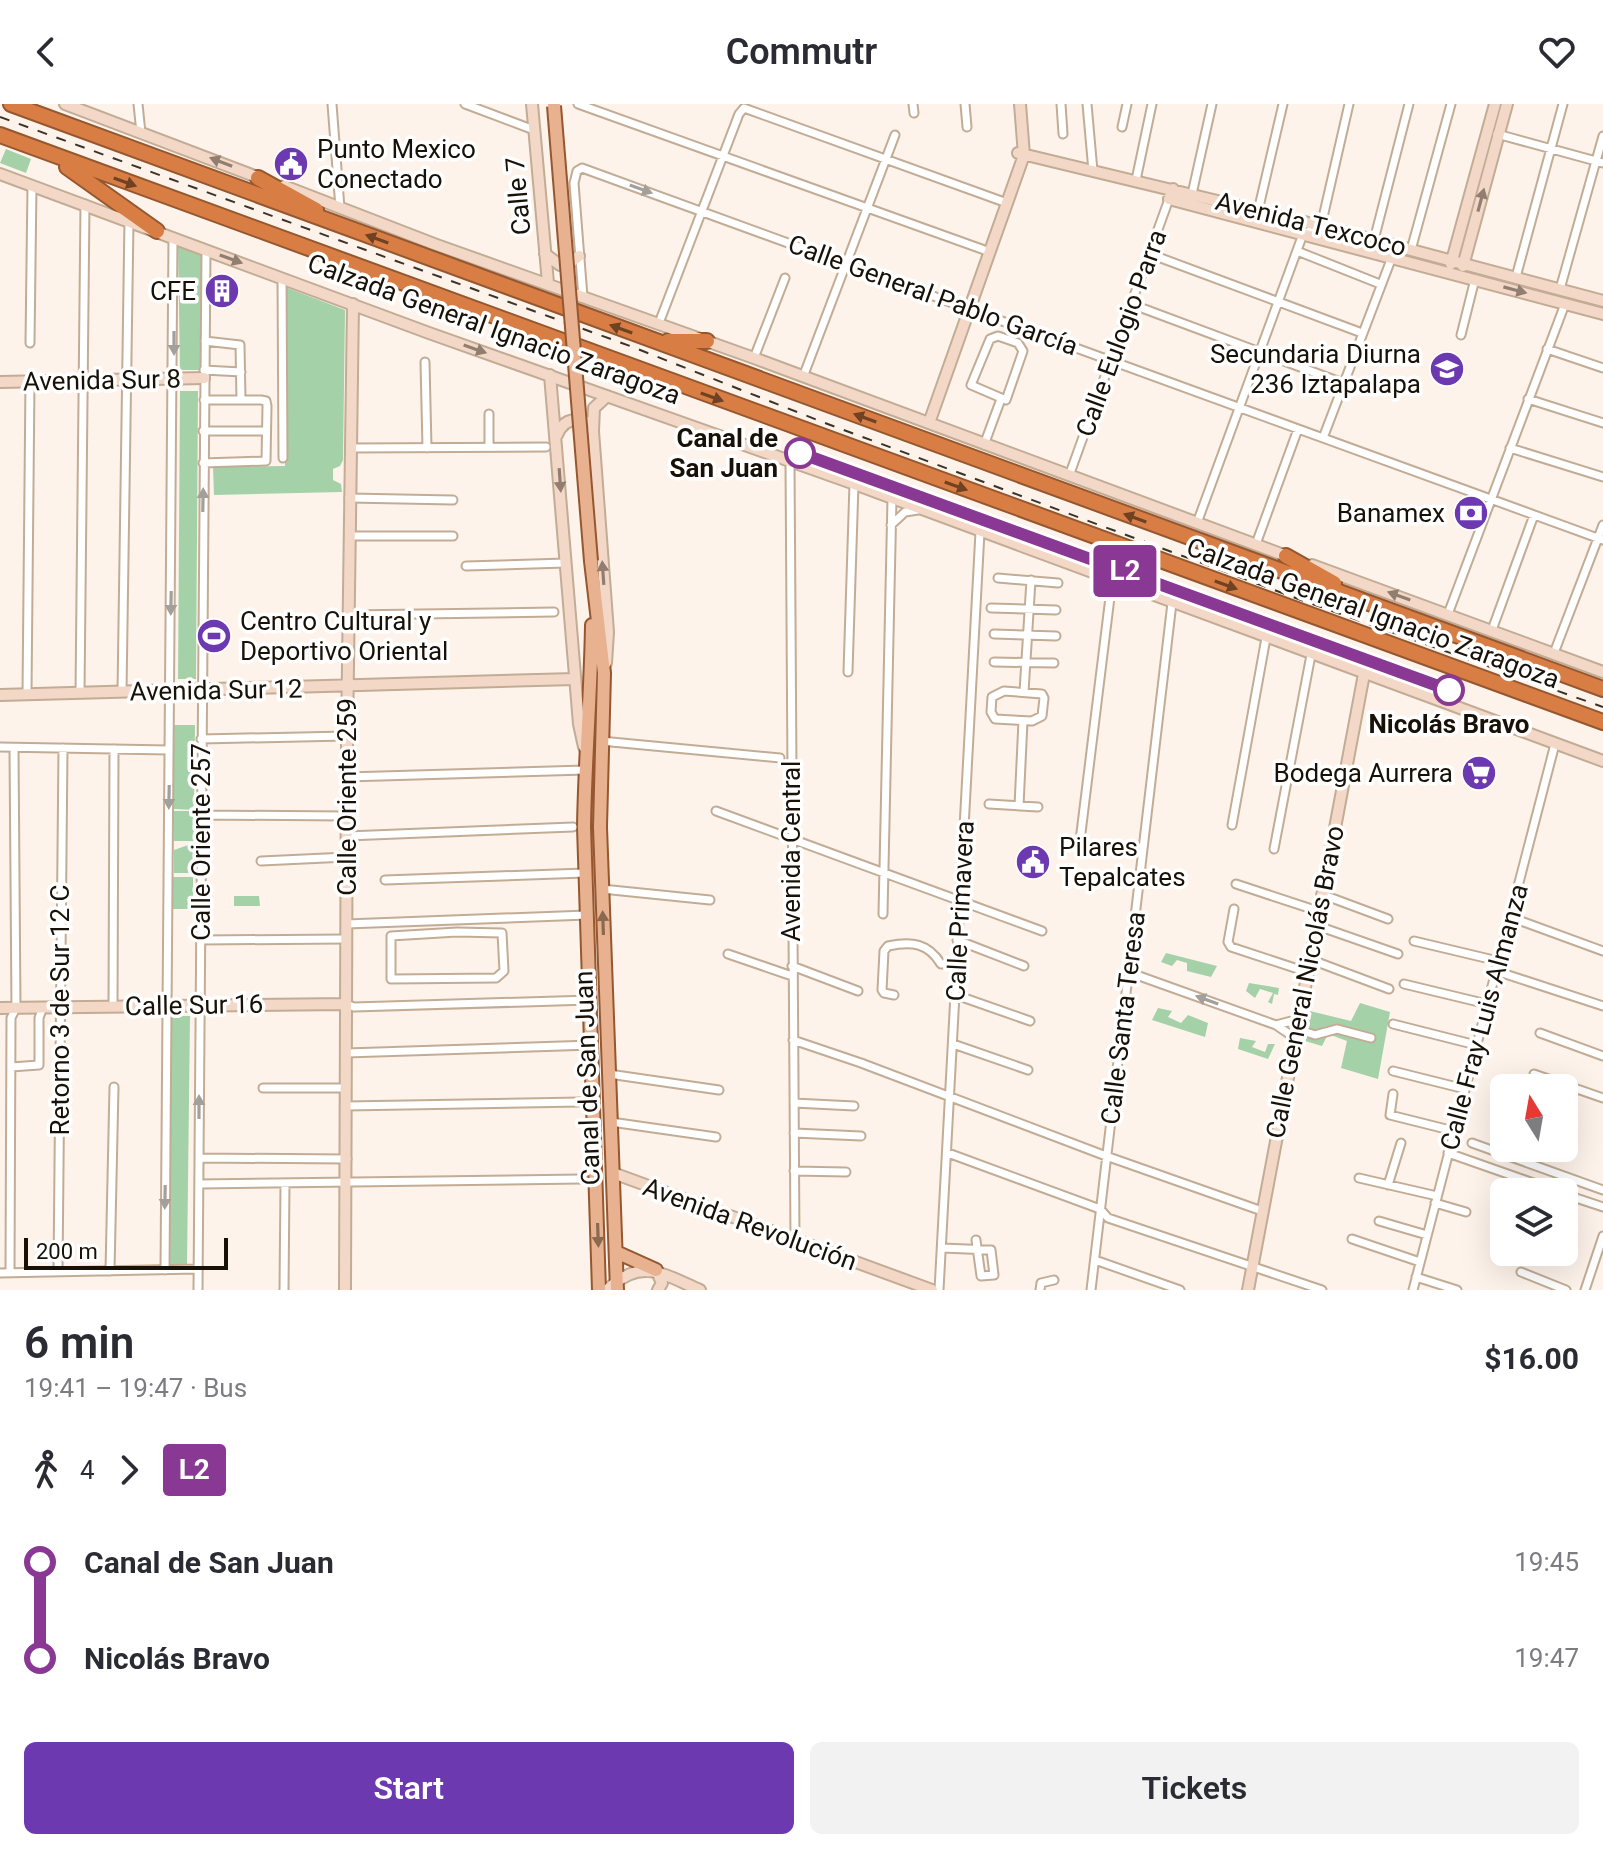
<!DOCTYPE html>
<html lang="en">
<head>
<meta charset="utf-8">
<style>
  body { margin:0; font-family:Roboto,sans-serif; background:#f2f2f3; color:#2b2b33; height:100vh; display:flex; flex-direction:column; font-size:30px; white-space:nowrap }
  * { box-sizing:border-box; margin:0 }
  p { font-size:26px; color:#7c7c81 }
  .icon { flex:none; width:44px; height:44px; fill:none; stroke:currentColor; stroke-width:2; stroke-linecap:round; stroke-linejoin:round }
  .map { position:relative; height:1186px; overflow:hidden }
  .sheet { display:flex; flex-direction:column; background:#fff; flex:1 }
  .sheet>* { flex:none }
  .badge { padding:0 16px; border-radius:6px; font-size:28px; line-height:52px }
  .needle { width:52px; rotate:349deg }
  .tools { position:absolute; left:1490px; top:970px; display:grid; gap:16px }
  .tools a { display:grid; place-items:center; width:88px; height:88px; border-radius:12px; background:#fff; box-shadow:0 8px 32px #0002; font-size:40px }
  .scale { position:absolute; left:24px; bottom:20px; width:204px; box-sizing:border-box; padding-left:8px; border:4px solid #181108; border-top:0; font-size:22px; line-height:28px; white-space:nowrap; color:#181108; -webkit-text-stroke:6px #fff; paint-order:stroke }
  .map>.badge { position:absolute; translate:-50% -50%; box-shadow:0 0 0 4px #fff }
  .legs { display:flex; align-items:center; gap:12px; height:88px; padding:0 24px; font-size:26px }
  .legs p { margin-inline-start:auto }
  .head { display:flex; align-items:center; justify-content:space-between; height:136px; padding:0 24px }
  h1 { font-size:44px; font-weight:600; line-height:60px }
  .cta { display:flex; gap:16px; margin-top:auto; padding:16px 24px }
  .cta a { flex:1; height:92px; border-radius:12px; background:#6c39b1; color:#fff; font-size:32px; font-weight:600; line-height:92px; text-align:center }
  .cta a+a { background:#f2f2f3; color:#2b2b33 }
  ul { padding:0 24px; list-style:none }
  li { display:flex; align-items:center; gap:28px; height:96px; font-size:30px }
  li i { display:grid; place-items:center; width:12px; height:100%; margin:0 10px; background:currentColor }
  li i::after { content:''; width:20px; height:20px; margin:-10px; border:6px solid; border-radius:50%; background:#fff }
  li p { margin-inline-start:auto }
  li:first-child i { background:linear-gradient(#0000 50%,currentColor 0) }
  li:last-child i { background:linear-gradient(currentColor 50%,#0000 0) }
  header { display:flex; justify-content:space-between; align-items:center; height:104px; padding:0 24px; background:#fff; font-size:36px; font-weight:600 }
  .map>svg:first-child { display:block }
  .green { fill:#a5d1a8 }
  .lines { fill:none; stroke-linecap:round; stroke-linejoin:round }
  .street-casing { stroke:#c2ac95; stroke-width:11 }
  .secondary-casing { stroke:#c2ac95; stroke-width:14 }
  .primary-casing { stroke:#95572f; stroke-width:16 }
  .highway-casing { stroke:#95572f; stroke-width:18 }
  .street { stroke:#fff; stroke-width:7 }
  .secondary { stroke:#f3d8c7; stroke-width:10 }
  .primary { stroke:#e8b18f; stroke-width:12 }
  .highway { stroke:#d87d44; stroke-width:14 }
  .rail { stroke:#3a332a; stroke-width:2; stroke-dasharray:10 10; stroke-linecap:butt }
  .primary-bridge-casing { stroke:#95572f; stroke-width:16; stroke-linecap:butt }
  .primary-bridge { stroke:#e8b18f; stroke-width:12 }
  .oneway { fill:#907e71 }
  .oneway2 { fill:#6e4223 }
  .oneway3 { fill:#a3a09c }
  .oneway4 { fill:#8a6952 }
  .line-1-casing { stroke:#fff; stroke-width:18 }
  .line-1 { stroke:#893894; stroke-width:12 }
  .stop-1-dot { fill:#fff; stroke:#893894; stroke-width:4 }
  .labels { text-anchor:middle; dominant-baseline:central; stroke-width:7; stroke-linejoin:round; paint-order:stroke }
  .poi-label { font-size:26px; fill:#181108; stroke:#fff; text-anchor:end }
  .street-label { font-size:26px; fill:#181108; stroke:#fff }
  .stop-label { font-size:26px; font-weight:bold; fill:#181108; stroke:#fff; text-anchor:end }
</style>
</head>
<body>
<header><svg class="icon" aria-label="back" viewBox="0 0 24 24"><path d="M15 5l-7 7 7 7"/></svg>Commutr<svg class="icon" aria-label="heart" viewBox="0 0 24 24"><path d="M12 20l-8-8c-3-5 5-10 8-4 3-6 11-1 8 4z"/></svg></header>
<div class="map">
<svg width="1603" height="1186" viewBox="0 0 1603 1186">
  <rect width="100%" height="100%" fill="#fdf3ea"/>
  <path class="green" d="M6 45 31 55 26 69 0 59Z
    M178 142 201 150 202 266H180Z
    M285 183 345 206 343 356 340 362 333 365V376L341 380 342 388 214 391 213 363 285 362Z
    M180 287H198L196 575H178Z
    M174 621H195L194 706 174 705Z
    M174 707H194V737H174Z
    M194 739 193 769H174V746Z
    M173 773H193V805H173Z
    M234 792H259L260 802H234Z
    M1166 849 1217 862 1211 873 1187 867V859L1177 856 1172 862 1161 858Z
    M1249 879 1279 884 1278 891 1274 890 1272 900 1268 898 1273 889 1260 885 1255 894 1246 887Z
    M1360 899 1390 908 1378 975 1341 964 1347 937 1328 930 1322 942 1305 937 1310 907 1351 917Z
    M1158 904 1172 907 1168 913 1181 919 1188 911 1208 919 1205 933 1152 916Z
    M171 912H190L187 1161 170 1162Z
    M1240 934 1256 937 1252 943 1265 948 1268 940H1275L1268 955 1238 945Z"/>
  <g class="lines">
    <g class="street-casing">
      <path id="street" d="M138 0 141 29
        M332 0 340 104
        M465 0 534 26
        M578 0 990 148
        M913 0 914 9
        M965 0 967 23
        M1061 0 1063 30
        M1087 0 1093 67
        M1122 23 1127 0
        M1497 30 1603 59
        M1136 76 1152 0
        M1192 90 1212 0
        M1258 107 1283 0
        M1374 136 1409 0
        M1411 146 1451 0
        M1297 147 1380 180
        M1150 150 1362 229
        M1516 173 1563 0
        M282 174 283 354
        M1560 185 1603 32
        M583 193 574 79 577 67 582 64 1603 436
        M1131 200 1343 279
        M659 219 739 10 744 4 1007 99
        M1461 231 1475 175
        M998 232 1018 239 1023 247 1006 296 971 281 990 235Z
        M205 237 240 241 241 296
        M30 239 32 81
        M1547 245 1603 264
        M754 254 785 174
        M425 258 427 344
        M204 266 241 268
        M803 273 895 31
        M1528 295 1603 319
        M489 310V343
        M203 327H266
        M1323 334 1392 153
        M984 341 1001 295
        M350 344 546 343
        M1510 344 1603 373
        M790 358 795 1136
        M203 359 266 357 267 302 266 297 261 296H204
        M1069 372 1169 95
        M349 394 453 396
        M1197 419 1303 130 1321 122 1349 0
        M891 421 905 408 918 406
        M349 432H453
        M1256 440 1298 325
        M466 462 566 459
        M998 474 1058 479
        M991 504 1056 506
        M1448 510 1565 200
        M348 511 554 508
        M1492 526 1534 411
        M994 530 1056 532
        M1554 549 1603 421
        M994 558 1054 559
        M848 568 854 380
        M1004 587 1042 590 1044 594 1042 612 1032 617 995 615 991 608 992 593Z
        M122 588 129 116
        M1024 588 1031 476
        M80 589 85 100
        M27 590 30 277
        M201 635 347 632
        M601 637 780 654
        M0 643 169 646
        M347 673 585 666
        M989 700 1038 703
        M1019 702 1023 617
        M716 707 1042 827
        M201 711 347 712
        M1232 721 1266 534
        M347 732 573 723
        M1079 745 1112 477
        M1274 745 1311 551
        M261 757 347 753
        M385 776 585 769
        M1236 780 1318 807
        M602 785 710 796
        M1321 790 1388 815
        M1234 805 1228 838 1231 843 1307 868
        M883 810 892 394
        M1510 813 1603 847
        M346 820 587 811
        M1315 821 1398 850
        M457 828 502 829 504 867 496 874 391 875V832Z
        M200 836 346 835
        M957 836 1024 862
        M1414 837 1498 857
        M728 850 792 872
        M1309 855 1389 885
        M792 862 858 887
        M1496 867 1603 902
        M1128 868 1276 921 1295 934
        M1404 880 1487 900
        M894 891 884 889 882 886 884 847 888 842C912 837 928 839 941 860H956
        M956 891 1030 917
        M346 900 354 903 590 896
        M113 902 114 645
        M1393 920 1476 941
        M1276 921 1299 915
        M1297 925 1315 931 1337 925 1371 934
        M1540 929 1603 952
        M793 936 861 959 1106 1052 1262 1107
        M953 940 1028 966
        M346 949 592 941
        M11 963 39 961V914L43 903
        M1393 967 1465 985
        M609 970 719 986
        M1534 970 1603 994
        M263 984H346
        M1393 990 1390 1011 1454 1027
        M794 999 854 1002
        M346 1002 581 998
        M611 1018 716 1033
        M794 1029 861 1032
        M1472 1039 1603 1086
        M948 1049 1100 1105 1108 1114 1322 1186
        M1448 1049 1559 1088
        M199 1054 347 1055
        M794 1067 846 1068
        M1359 1074 1437 1092
        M199 1080 582 1075
        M1388 1081 1401 1039
        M1564 1090 1603 1103
        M1435 1099 1466 1108
        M1379 1117 1427 1131
        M1352 1135 1420 1158
        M942 1144 991 1146 994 1171 981 1172 976 1136
        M1095 1156 1180 1186
        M165 1166 173 133
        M110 1167 114 983
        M58 1168 63 644
        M1521 1168 1566 1186
        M0 1169 197 1165
        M10 1169 11 914 16 904 14 644
        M1416 1173 1457 1186
        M198 1186 206 146
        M284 1186 285 1080
        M939 1186 980 428
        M1040 1186 1041 1179 1054 1176
        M1091 1186 1172 499
        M1413 1186 1555 640
        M1585 1186 1603 1132"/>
    </g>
    <g class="secondary-casing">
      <path id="secondary" d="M65 0 265 76
        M532 0 548 179
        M1018 49 1321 122 1603 197
        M0 70 429 229 849 378 1603 657
        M284 82 434 140 754 254 1289 453
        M1173 85 1169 95 1603 210
        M545 150 560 161 570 159 579 152
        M1451 160 1495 0
        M1463 162 1507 0
        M550 271 579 620 584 643
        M0 278 204 274
        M929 319 1024 51 1020 0
        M557 331C562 318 572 313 585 317
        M1312 461 1603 568
        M606 559 608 528 593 327 594 304 607 292
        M0 591 575 575
        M0 904 346 900
        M613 1069 932 1186
        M656 1166 662 1179 658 1186
        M345 1186 347 632 353 200
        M607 1186C641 1153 663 1170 700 1186
        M1248 1186 1364 570"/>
    </g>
    <g class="primary-casing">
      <path id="primary" d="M591 457 604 569 600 723 617 1186
        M592 521C591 588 585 655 584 723L599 1186
        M616 1148 656 1166"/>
    </g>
    <g class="highway-casing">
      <path id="highway" d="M11 0 1603 585
        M0 31 1603 618
        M67 63 157 127
        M258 74 316 106
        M668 237H707
        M1286 452 1334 479"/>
    </g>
    <use href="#street" class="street"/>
    <use href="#secondary" class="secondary"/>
    <use href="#primary" class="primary"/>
    <use href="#highway" class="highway"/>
    <path class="rail" d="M0 13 630 242 825 319 1301 496 1603 603"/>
    <g class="primary-bridge-casing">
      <path id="primary-bridge" d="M554 2 591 457"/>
    </g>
    <use href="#primary-bridge" class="primary-bridge"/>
  </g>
  <defs><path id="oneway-solid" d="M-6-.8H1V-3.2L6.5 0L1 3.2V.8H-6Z" transform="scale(2)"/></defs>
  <g class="oneway">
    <use href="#oneway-solid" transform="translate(221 58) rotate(-159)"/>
    <use href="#oneway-solid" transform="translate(1481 96) rotate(-75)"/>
    <use href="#oneway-solid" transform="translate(231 155) rotate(20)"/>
    <use href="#oneway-solid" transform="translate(1515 186) rotate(15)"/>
    <use href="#oneway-solid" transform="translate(475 245) rotate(19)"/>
    <use href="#oneway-solid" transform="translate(560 376) rotate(86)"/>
    <use href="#oneway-solid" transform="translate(603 469) rotate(-94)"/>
    <use href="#oneway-solid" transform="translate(1399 492) rotate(-160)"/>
  </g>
  <g class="oneway2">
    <use href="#oneway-solid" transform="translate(125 78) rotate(20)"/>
    <use href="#oneway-solid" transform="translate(377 135) rotate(-160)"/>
    <use href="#oneway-solid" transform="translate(621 225) rotate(-160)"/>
    <use href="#oneway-solid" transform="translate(712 293) rotate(20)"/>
    <use href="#oneway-solid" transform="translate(865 314) rotate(-160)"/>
    <use href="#oneway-solid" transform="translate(956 382) rotate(20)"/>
    <use href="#oneway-solid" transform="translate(1135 414) rotate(-160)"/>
    <use href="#oneway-solid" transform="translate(1226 481) rotate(20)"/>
  </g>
  <g class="oneway3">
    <use href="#oneway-solid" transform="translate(641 85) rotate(20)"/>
    <use href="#oneway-solid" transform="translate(174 239) rotate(90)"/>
    <use href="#oneway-solid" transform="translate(203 396) rotate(-89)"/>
    <use href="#oneway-solid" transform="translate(171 499) rotate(91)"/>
    <use href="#oneway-solid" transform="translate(169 693) rotate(91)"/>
    <use href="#oneway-solid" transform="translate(1207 896) rotate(-160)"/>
    <use href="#oneway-solid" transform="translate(199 1003) rotate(-90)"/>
    <use href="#oneway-solid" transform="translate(165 1093) rotate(91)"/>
  </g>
  <g class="oneway4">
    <use href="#oneway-solid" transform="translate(603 819) rotate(-92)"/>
    <use href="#oneway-solid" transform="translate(598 1131) rotate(88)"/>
  </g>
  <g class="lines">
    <g class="line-1-casing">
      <path id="line-1" d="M800 349 1449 586"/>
    </g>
    <use href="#line-1" class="line-1"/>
  </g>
  <defs>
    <g id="civic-disc" transform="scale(1.8)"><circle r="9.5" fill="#6c39b1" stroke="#fff"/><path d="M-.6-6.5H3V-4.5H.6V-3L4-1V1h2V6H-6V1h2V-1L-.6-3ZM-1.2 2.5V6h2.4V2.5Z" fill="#fff"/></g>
    <g id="building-disc" transform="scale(1.8)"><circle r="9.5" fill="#6c39b1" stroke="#fff"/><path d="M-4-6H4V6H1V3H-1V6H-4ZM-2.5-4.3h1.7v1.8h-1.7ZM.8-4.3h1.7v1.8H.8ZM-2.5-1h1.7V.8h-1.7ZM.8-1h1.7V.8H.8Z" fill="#fff"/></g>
    <g id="school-disc" transform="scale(1.8)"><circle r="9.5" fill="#6c39b1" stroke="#fff"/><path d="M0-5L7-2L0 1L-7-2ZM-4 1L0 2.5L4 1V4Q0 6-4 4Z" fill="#fff"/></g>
    <g id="bank-disc" transform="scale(1.8)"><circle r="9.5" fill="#6c39b1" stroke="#fff"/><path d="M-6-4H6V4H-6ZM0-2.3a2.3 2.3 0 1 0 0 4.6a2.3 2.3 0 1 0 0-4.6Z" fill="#fff"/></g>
    <g id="stadium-disc" transform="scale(1.8)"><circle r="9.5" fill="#6c39b1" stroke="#fff"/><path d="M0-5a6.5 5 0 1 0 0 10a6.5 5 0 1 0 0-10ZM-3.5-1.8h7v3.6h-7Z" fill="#fff"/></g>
    <g id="supermarket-disc" transform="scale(1.8)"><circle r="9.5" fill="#6c39b1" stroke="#fff"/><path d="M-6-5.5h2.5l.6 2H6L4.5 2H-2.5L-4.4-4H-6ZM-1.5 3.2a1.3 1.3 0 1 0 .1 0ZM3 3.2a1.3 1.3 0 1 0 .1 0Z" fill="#fff"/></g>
  </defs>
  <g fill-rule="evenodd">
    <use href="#civic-disc" x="291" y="60"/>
    <use href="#building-disc" x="222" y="187"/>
    <use href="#school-disc" x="1447" y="265"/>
    <use href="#bank-disc" x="1471" y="409"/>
    <use href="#stadium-disc" x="214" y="532"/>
    <use href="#supermarket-disc" x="1479" y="669"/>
    <use href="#civic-disc" x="1033" y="758"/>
  </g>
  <g class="stop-1-dot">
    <circle cx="800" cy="349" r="14"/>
    <circle cx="1449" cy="586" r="14"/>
  </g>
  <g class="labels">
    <g class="poi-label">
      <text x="317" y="45" text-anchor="start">Punto Mexico<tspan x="317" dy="30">Conectado</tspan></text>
      <text x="196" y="187">CFE</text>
      <text x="1421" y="250">Secundaria Diurna<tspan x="1421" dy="30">236 Iztapalapa</tspan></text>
      <text x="1445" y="409">Banamex</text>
      <text x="240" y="517" text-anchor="start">Centro Cultural y<tspan x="240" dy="30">Deportivo Oriental</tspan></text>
      <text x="1453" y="669">Bodega Aurrera</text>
      <text x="1059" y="743" text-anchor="start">Pilares<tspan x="1059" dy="30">Tepalcates</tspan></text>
    </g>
    <g class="street-label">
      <text transform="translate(518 92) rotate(-95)">Calle 7</text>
      <text transform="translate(1311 120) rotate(14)">Avenida Texcoco</text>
      <text transform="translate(933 191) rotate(20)">Calle General Pablo García</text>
      <text transform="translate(494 225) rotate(20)">Calzada General Ignacio Zaragoza</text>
      <text transform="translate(1121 229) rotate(-70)">Calle Eulogio Parra</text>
      <text transform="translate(102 276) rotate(-1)">Avenida Sur 8</text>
      <text transform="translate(1373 509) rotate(20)">Calzada General Ignacio Zaragoza</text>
      <text transform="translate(216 586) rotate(-1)">Avenida Sur 12</text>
      <text transform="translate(347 693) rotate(-90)">Calle Oriente 259</text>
      <text transform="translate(201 738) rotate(-90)">Calle Oriente 257</text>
      <text transform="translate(791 747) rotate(-90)">Avenida Central</text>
      <text transform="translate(960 807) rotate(-87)">Calle Primavera</text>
      <text transform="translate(1305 878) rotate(-79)">Calle General Nicolás Bravo</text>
      <text transform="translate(194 901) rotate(-1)">Calle Sur 16</text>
      <text transform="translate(60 906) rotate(-90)">Retorno 3 de Sur 12 C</text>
      <text transform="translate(1484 913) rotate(-75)">Calle Fray Luis Almanza</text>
      <text transform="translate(1123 914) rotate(-83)">Calle Santa Teresa</text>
      <text transform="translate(587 974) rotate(-92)">Canal de San Juan</text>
      <text transform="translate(750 1120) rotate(20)">Avenida Revolución</text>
    </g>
    <g class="stop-label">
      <text x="778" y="334">Canal de<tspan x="778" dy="30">San Juan</tspan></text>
      <text x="1449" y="620" text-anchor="middle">Nicolás Bravo</text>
    </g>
  </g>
</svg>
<div class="tools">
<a><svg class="needle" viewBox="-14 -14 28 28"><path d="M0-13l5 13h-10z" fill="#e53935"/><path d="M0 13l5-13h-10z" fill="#7c7c81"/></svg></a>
<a><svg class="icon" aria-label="layers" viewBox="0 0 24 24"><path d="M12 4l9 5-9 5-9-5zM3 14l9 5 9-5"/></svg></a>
</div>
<div class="scale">200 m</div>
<b class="badge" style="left:1125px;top:467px;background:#893894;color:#fff">L2</b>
</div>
<section class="sheet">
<div class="head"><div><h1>6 min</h1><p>19:41 – 19:47 · Bus</p></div><b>$16.00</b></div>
<div class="legs"><svg class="icon" aria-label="walk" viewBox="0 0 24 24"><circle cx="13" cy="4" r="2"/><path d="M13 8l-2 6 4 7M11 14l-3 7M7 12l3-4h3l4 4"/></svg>4<svg class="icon" aria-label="forward" viewBox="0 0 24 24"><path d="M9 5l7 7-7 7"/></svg><b class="badge" style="background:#893894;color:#fff">L2</b></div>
<ul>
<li><i style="color:#893894"></i><b>Canal de San Juan</b><p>19:45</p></li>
<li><i style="color:#893894"></i><b>Nicolás Bravo</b><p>19:47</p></li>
</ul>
<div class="cta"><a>Start</a><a>Tickets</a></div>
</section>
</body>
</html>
